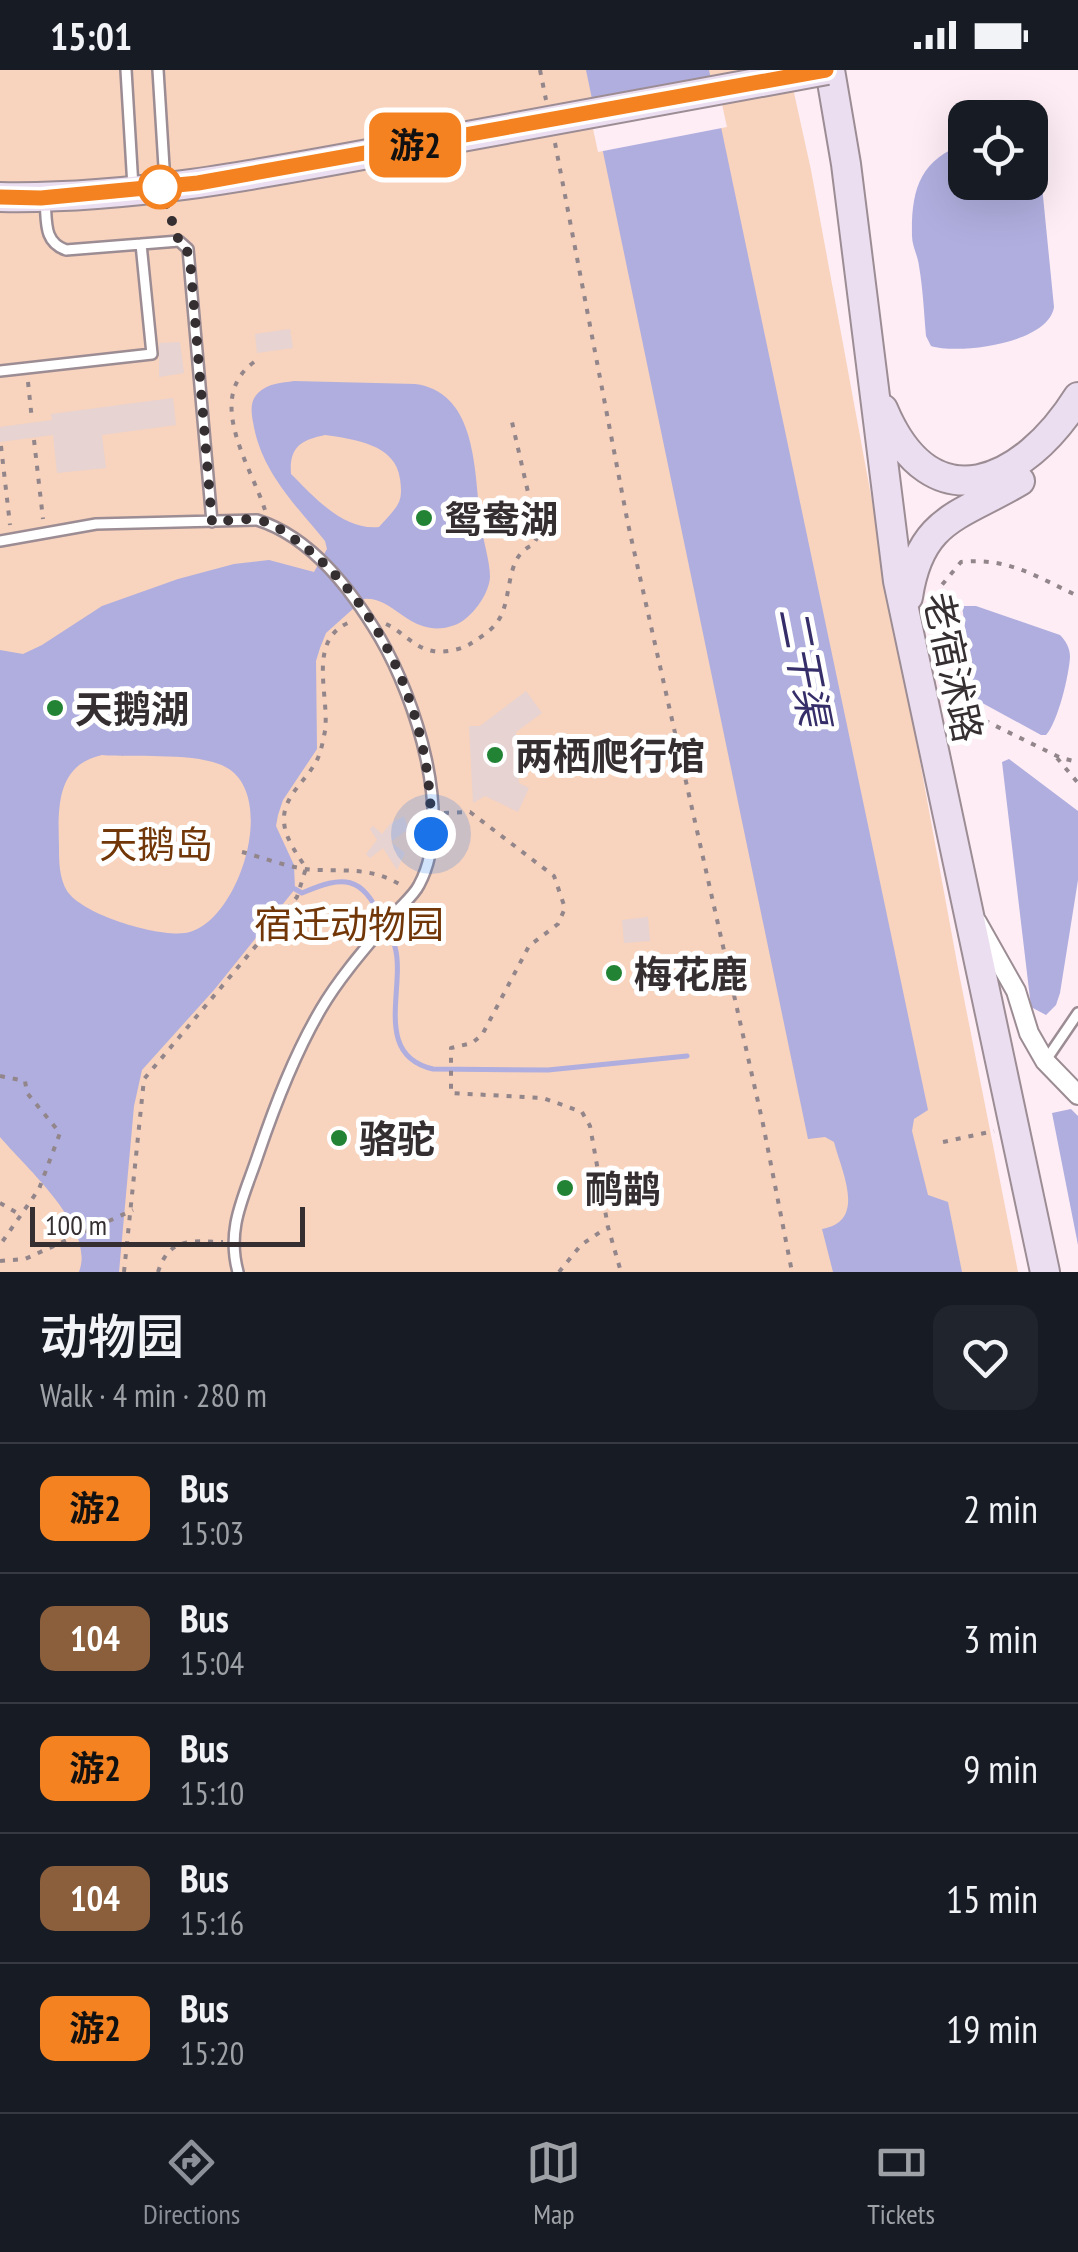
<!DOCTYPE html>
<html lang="en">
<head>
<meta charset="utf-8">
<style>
  body { margin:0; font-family:"PT Sans Narrow","Noto Sans SC",sans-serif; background:#20242c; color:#f1f3f6; height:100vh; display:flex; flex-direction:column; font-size:38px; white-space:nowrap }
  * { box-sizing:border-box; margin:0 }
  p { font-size:32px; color:#9ea1a6 }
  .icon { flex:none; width:55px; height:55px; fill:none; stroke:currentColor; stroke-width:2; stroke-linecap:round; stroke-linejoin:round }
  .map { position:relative; height:1202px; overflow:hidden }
  .details { display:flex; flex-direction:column; background:#171b24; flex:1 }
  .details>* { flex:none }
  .badge { padding:0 20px; border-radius:15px; font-size:35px; line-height:65px }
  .controls { position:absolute; left:948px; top:30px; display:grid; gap:20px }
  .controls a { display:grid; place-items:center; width:100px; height:100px; border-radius:20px; background:#171b24; box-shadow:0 10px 40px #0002; font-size:50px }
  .scale { position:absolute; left:30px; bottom:25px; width:275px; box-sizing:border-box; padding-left:10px; border:5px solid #362f32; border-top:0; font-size:28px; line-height:35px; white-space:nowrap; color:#362f32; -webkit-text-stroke:8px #fff; paint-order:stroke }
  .you { position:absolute; width:50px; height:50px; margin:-25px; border:8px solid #fff; border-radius:50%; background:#1a73e8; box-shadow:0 0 0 15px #1a73e833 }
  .map>.badge { position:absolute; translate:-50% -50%; box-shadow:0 0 0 5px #fff }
  .round { display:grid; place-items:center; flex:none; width:105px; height:105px; border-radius:20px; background:#20242c }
  .summary { display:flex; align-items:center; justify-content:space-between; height:170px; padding:0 40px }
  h1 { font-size:48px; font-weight:600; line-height:75px }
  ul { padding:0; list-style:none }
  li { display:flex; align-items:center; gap:30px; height:130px; padding:0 40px; border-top:2px solid #363941 }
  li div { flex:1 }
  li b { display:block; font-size:38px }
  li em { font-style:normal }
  li .badge { min-width:110px; font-weight:700; text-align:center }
  .status { display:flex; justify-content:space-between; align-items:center; height:70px; padding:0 50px; background:#171b24; direction:ltr }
  .status svg { height:28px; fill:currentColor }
  .dock { display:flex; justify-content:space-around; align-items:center; height:140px; border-top:2px solid #363941; background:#171b24; font-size:28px; color:#9ea1a6 }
  .dock a { display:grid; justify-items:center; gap:5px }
  .dock .on { color:#8c9099 }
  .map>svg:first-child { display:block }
  .green { fill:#f8d3be }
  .water { fill:#afaede; fill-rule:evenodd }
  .pier { fill:#feedf5 }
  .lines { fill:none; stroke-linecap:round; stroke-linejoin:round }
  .stream { stroke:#afaede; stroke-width:5 }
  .building { fill:#e6d3d2 }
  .lane-casing { stroke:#9c8c93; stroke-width:14 }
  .street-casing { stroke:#9c8c93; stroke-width:22 }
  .secondary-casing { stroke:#9c8c93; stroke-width:32 }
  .path { stroke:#92868b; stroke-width:4; stroke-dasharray:5 8; stroke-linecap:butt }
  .lane { stroke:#fff; stroke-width:9 }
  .street { stroke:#fff; stroke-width:18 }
  .secondary { stroke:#ebdef0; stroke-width:28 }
  .secondary-bridge-casing { stroke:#9c8c93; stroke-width:32; stroke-linecap:butt }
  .secondary-bridge { stroke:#ebdef0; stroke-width:28 }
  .line-casing { stroke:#fff; stroke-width:22 }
  .line { stroke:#f58220; stroke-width:15 }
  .walk { stroke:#362f32; stroke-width:10; stroke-dasharray:0 18 }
  .stop-dot { fill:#fff; stroke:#f58220; stroke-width:5 }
  .poi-dot { fill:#228335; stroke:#fff; stroke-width:4 }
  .labels { text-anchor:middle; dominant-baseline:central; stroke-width:10; stroke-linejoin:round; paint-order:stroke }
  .poi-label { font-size:38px; font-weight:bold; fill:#362f32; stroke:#fff; text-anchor:start }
  .street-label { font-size:38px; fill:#362f32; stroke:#fff }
  .park-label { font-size:38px; fill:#723709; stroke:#fff }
  .water-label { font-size:40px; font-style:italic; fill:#352e69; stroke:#fff }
</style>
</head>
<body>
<div class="status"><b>15:01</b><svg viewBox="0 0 49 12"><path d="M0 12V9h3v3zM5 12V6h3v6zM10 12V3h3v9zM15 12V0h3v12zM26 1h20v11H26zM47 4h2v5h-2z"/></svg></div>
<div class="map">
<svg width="1078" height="1202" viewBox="0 0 1078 1202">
  <rect width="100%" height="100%" fill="#feedf5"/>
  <path class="green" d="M0 0H789L811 100 958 898 1018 1202H0Z"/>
  <path class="water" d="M586 0H709L928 1040 914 1049 912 1061 928 1125 948 1132 962 1202H833L822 1159C867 1151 842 1103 834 1072L825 1067 808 1069Z
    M965 74V112H1030V82L1040 96 1054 237C1049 273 960 285 931 276L926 266C924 243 923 219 919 196 918 186 912 176 912 166 911 120 920 89 965 74Z
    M294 311 415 314C479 322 474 406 481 454 483 471 490 491 490 507 489 525 471 549 455 555 411 571 395 526 364 529L326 563 320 578 316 591 317 679 283 730 278 745 276 756 294 795 295 819 214 920 142 1000 134 1036 119 1202H79C96 1158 27 1099 0 1067V580L23 584 42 575 102 536 178 509 234 494 269 490 314 502 327 479 325 471C294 433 261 401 253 352 251 341 250 331 258 323 268 313 282 313 294 311ZM325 365C353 369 396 374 400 409 401 416 402 425 399 432 395 441 385 450 379 457 344 461 314 427 291 404 289 377 301 370 325 365ZM102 685C136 688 202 681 229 699 278 732 236 856 185 863 157 867 83 845 67 821 59 808 59 791 59 777 58 738 56 695 102 685Z
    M962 536H976L1060 565C1066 571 1070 578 1070 587 1069 605 1058 652 1046 665H1041L975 629Z
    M1009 689 1078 741V810L1060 923 1056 935 1046 945 1031 937 1002 692Z
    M1071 1039 1078 1046V1175L1052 1043Z"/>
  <path class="pier" d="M718 16 727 57 598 82 589 40Z"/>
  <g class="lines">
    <path class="stream" d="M295 819 302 823C344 805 361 805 382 849 386 858 392 868 395 877 406 917 372 985 433 999L548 1000 687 986"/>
  </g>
  <path class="building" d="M290 259 293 278 257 283 255 264Z
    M180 272 184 303 159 307V273Z
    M173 328 176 355 102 365 106 398 57 403 53 365 0 372V357L52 350 51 344Z
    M526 621 542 643 516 662 519 713 529 718 518 742 485 726 473 733 469 656H480Z
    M404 746 408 759 391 772 405 783 397 800 383 778 370 788 366 784 377 770 370 759 373 756 382 764 391 753Z
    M648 847 650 871 624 873 622 850Z"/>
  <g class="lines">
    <g class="lane-casing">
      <path id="lane" d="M126 0 133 117
        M158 0 165 113
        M45 130C47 151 43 172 66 180L179 171 188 179 212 452
        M0 301 152 284 141 174
        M0 471 96 454 257 450C312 467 352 521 380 568 415 628 455 748 419 815 414 825 403 834 395 843 369 874 341 905 321 939 294 985 275 1035 258 1085 244 1127 226 1158 238 1202
        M1046 990 1078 943"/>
    </g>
    <g class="street-casing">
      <path id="street" d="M977 852 1016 921 1029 963 1045 991 1078 1025"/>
    </g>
    <g class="secondary-casing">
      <path id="secondary" d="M830 0 846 94 898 511 1045 1202
        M0 127C151 130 302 95 451 69
        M883 339C932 456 1024 413 1078 327
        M908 527C920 448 959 447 1020 411"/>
    </g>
    <path class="path" d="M540 0 546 30
      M555 73 628 454 763 1054 792 1202
      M254 292C204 329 251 396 265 440
      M28 312 32 350
      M34 370 43 449
      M1 376 10 455
      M932 552 941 516 961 492C1008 487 1037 507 1078 526
      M386 554C402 561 414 578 433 581 444 583 460 580 470 574 478 569 489 562 495 555 515 532 502 487 533 475L538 466 512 352
      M946 619 955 636 1061 688 1078 692
      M1057 688 1078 713
      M444 743 470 742 554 806 565 838 558 854 529 876 482 965 472 973 451 978V1023L543 1028 582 1042 590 1056 608 1157 621 1202
      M242 782C265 788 294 800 318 800 350 801 372 798 401 815
      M0 1006 25 1011 27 1023 60 1063 39 1119 0 1175
      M943 1072 994 1061
      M0 1133 19 1144
      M0 1191 25 1189 133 1140
      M124 1202 144 1009 297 827 306 798C297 784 284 767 284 750 283 726 307 710 317 690 321 682 323 671 325 661 330 625 305 567 353 551
      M158 1202C169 1167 191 1171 223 1172
      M559 1202 581 1175 606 1158"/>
    <use href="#lane" class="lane"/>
    <use href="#street" class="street"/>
    <use href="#secondary" class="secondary"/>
    <g class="secondary-bridge-casing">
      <path id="secondary-bridge" d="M451 69 827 0"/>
    </g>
    <use href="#secondary-bridge" class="secondary-bridge"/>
  </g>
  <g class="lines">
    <g class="line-casing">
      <path id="line" d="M0 127 41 128 198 113 826 0"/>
    </g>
    <use href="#line" class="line"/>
    <path class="walk" d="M160 117 179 171 184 173 190 189 212 452C227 451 244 448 258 450 276 453 291 467 305 477 389 544 433 658 431 764"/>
  </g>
  <circle class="stop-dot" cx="160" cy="117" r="20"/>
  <g class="poi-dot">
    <circle cx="424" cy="448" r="10"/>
    <circle cx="55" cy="638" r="10"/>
    <circle cx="495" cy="685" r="10"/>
    <circle cx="614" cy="903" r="10"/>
    <circle cx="339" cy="1068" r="10"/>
    <circle cx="565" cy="1118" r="10"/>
  </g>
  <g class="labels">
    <g class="poi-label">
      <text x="444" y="448">鸳鸯湖</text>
      <text x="75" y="638">天鹅湖</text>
      <text x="515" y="685">两栖爬行馆</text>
      <text x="634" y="903">梅花鹿</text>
      <text x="359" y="1068">骆驼</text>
      <text x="585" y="1118">鸸鹋</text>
    </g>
    <g class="street-label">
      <text transform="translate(954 597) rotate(78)">老宿沭路</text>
    </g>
    <g class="park-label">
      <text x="156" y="773">天鹅岛</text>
      <text x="349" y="853">宿迁动物园</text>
    </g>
    <g class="water-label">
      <text transform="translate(805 596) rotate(79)">二干渠</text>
    </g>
  </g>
</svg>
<div class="controls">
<a><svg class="icon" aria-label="locate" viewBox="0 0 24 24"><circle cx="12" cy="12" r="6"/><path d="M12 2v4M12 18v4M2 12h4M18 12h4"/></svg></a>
</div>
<div class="scale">100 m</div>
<div class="you" style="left:431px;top:764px"></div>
<b class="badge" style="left:415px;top:75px;background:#f58220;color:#111">游2</b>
</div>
<section class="details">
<div class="summary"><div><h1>动物园</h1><p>Walk · 4 min · 280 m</p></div><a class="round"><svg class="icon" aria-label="heart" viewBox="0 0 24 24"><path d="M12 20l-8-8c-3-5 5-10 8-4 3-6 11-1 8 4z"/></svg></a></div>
<ul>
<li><span class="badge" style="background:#f58220;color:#111">游2</span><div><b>Bus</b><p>15:03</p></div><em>2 min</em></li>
<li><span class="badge" style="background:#8b5e3c;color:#fff">104</span><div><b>Bus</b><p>15:04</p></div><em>3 min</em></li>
<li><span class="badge" style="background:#f58220;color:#111">游2</span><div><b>Bus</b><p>15:10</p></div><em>9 min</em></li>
<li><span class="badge" style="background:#8b5e3c;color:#fff">104</span><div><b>Bus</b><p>15:16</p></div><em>15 min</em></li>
<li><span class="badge" style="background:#f58220;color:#111">游2</span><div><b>Bus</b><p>15:20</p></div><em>19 min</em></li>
</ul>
</section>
<nav class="dock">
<a class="on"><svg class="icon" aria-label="directions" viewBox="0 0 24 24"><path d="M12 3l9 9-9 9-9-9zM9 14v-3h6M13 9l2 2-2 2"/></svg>Directions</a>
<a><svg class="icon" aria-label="map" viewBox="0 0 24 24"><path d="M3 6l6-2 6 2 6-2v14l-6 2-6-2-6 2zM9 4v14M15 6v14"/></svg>Map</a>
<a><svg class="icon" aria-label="tickets" viewBox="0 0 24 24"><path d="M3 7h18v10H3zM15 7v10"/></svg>Tickets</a>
</nav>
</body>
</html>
